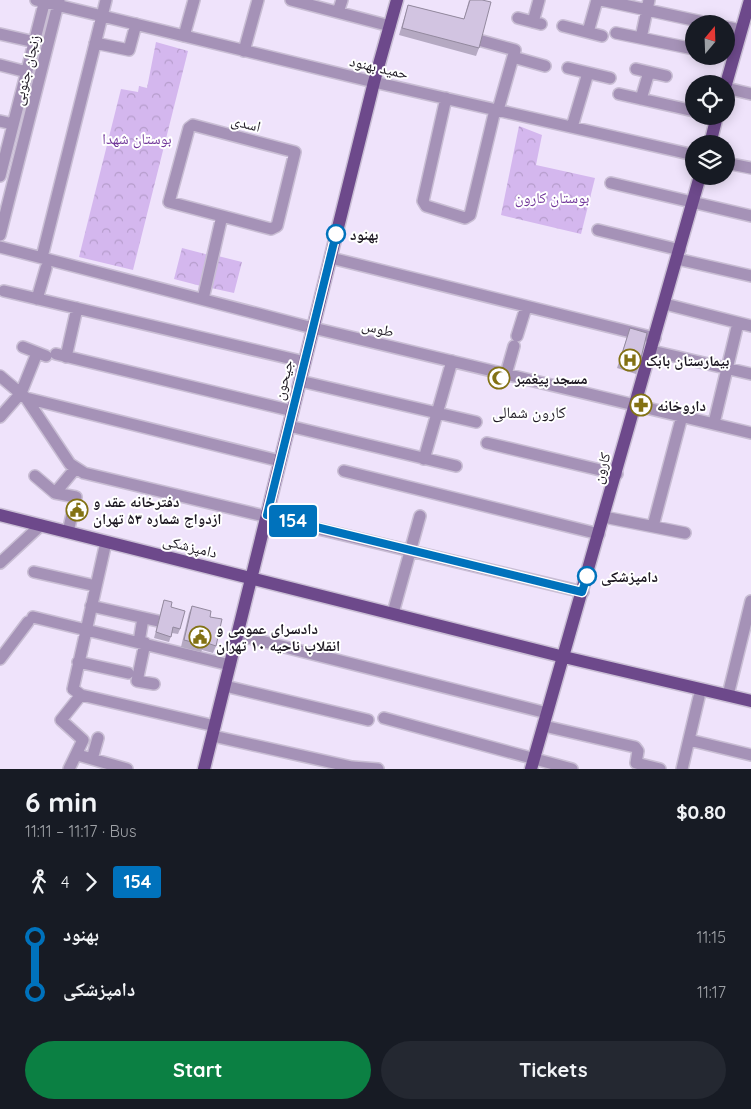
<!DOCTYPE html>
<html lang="en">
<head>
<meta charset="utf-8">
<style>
  body { margin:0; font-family:Quicksand,"Noto Naskh Arabic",sans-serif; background:#242831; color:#f1f3f6; height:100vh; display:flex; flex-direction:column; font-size:19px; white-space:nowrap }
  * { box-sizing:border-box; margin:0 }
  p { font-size:16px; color:#9ea1a6 }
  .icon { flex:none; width:28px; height:28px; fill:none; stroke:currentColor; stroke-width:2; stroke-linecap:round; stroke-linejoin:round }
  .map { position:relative; height:769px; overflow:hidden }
  .side { display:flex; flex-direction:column; background:#171b24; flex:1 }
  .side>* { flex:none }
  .badge { padding:0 10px; border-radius:4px; font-size:18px; line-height:32px }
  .needle { width:32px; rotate:19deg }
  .buttons { position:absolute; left:685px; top:15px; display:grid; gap:10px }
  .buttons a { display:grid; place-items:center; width:50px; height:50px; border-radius:50%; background:#171b24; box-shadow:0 2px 12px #0003; font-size:25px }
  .map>.badge { position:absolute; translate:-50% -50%; box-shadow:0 0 0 2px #fff }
  .legs { display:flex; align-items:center; gap:8px; height:55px; padding:0 25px; font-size:16px }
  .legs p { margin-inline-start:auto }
  .overview { display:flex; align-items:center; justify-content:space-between; height:85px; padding:0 25px }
  h1 { font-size:28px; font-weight:700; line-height:38px }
  .cta { display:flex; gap:10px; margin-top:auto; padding:10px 25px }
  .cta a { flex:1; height:58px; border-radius:30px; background:#0b8043; color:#fff; font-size:20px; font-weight:700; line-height:58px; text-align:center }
  .cta a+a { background:#242831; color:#f1f3f6 }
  ul { padding:0 25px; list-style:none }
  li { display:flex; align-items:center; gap:18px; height:55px; font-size:19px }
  li i { display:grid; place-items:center; width:8px; height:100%; margin:0 6px; background:currentColor }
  li i::after { content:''; width:12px; height:12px; margin:-6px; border:4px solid; border-radius:50%; background:#171b24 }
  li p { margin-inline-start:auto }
  li:first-child i { background:linear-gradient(#0000 50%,currentColor 0) }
  li:last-child i { background:linear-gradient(currentColor 50%,#0000 0) }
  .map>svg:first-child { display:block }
  .park { fill:url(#park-crowns) }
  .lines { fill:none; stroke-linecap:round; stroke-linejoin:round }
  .minor-casing { stroke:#c9bed4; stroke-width:14 }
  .major-casing { stroke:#c9bed4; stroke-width:15 }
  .minor { stroke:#a592b7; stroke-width:11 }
  .major { stroke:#6d498b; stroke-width:12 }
  .wall { fill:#b5a9c2 }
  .building { fill:#d2c4e1; stroke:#93899e }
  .line-1-casing { stroke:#fff; stroke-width:11 }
  .line-1 { stroke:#0072bc; stroke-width:8 }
  .stop-1-dot { fill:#fff; stroke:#0072bc; stroke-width:2.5 }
  .labels { text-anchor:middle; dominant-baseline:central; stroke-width:4; stroke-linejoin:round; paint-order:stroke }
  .street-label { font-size:15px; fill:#1d1822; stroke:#fff }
  .park-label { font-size:15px; fill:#71379a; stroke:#fff }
  .stop-label { font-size:15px; font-weight:bold; fill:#1d1822; stroke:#fff; text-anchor:start }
  .poi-label { font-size:15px; font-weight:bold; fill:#1d1822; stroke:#fff; text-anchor:start }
  .neighbourhood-label { font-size:16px; fill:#1d1822; stroke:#fff }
</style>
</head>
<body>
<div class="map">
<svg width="751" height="769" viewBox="0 0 751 769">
  <defs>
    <pattern id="park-crowns" width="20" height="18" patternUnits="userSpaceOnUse" patternTransform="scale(1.25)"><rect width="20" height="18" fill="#d4b7ee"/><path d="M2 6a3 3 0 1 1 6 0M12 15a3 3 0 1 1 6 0" fill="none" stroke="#b69dcc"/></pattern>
  </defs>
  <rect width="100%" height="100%" fill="#efe3fb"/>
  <path class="park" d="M156 42 188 51 133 270 79 257 121 89 138 92 139 86 147 88Z
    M519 126 542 135 536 165 595 178 581 234 501 215Z
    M182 248 209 255 201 286 174 279Z
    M218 256 242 262 234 293 211 288Z"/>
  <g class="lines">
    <g class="minor-casing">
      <path id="minor" d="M36 0 374 82 694 155
        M291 0 390 26
        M601 0 712 24
        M338 12 342 0
        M518 18 541 24
        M533 22 539 0
        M563 26 602 36
        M726 27 741 30
        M588 32 597 0
        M616 33 694 49
        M0 34 35 42
        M184 36 194 0
        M641 38 649 0
        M482 41 515 50 498 110
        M95 43 129 50 136 24
        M244 51 258 0
        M513 57 545 66
        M0 65 27 72
        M568 68 610 78
        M636 69 666 76
        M726 88 751 94
        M619 94 694 111
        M446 98 423 201 426 206 465 218 470 215 495 110
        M641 99 649 72
        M0 121 13 124
        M193 125 295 152 277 226 271 229 169 202 189 128Z
        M572 127 588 73
        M726 163 751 168
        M0 176 45 0
        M611 183 751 216
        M598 230 680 250
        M0 235 59 0
        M0 247 305 326 751 433
        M42 257 106 0
        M331 258 655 338
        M677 259 751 276
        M4 291 305 362
        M37 299 46 268
        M203 299 222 216
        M665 304 751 326
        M517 336 526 307
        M23 347 46 356
        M652 351 751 374
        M56 354 293 411
        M66 357 77 308
        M506 374 514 346
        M0 376 26 398 70 464 84 473 583 592
        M300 381 476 422
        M26 398 280 461
        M0 417 21 393 37 353
        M714 423 738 323
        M289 426 456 466
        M487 443 617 474
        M424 459 452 361
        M344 471 599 534
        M35 476 55 493
        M604 517 685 533
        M653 526 682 416
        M68 532 76 497 55 493 75 469
        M106 542 73 689 81 695 215 726
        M0 563 41 525
        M34 572 96 586
        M91 606 158 621
        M393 613 420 516
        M33 617 230 665
        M237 635 547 713
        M139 642 143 618
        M145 643 137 681 154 684
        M0 659 28 622
        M78 662 128 673
        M225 686 368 720
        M728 695 751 601
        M384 718 572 769
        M544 726 635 747 638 751 636 763 660 769
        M213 736 352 767 378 769
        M689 740 751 755
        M78 755 127 769
        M92 759 98 738
        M69 769 83 740 61 720 81 695
        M682 769 699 697"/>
    </g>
    <g class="major-casing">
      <path id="major" d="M726 84 750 0
        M710 144 717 116
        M0 515 564 657 751 701
        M204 769 374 82 397 0
        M531 769 700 176"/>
    </g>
    <use href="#minor" class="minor"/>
    <use href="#major" class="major"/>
  </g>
  <path class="wall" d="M469 0 479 48 476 56 399 35 408 5 464 19Z
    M630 328 640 362 636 374 617 368Z
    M76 505 81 507 79 513 74 512Z
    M164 600 171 607 180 629 178 634 172 633 169 642 154 638Z
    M192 606 210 617 216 646 213 653 202 650 201 652 181 647 189 613Z"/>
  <path class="building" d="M470 0H482L491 2 479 48 402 28 408 5 464 19Z
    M630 328 647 333 640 362 621 357Z
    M76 505 81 507 80 511 75 510Z
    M164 600 172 602 171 607 185 611 180 629 173 627 171 637 156 632Z
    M192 606 211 611 210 617 222 619 216 646 204 642V645L184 640Z"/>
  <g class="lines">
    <g class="line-1-casing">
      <path id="line-1" d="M336 234 267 515 582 592 587 576"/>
    </g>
    <use href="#line-1" class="line-1"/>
  </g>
  <defs>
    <g id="hospital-ring" transform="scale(1.125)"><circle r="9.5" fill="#fff" stroke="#837214" stroke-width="1.5"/><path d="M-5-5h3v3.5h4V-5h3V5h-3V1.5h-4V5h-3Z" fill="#837214"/></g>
    <g id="mosque-ring" transform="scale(1.125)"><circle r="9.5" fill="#fff" stroke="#837214" stroke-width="1.5"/><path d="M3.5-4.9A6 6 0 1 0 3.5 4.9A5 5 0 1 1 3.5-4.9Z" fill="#837214"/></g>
    <g id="pharmacy-ring" transform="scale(1.125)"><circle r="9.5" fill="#fff" stroke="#837214" stroke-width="1.5"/><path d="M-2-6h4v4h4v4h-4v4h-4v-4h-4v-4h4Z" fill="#837214"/></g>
    <g id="civic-ring" transform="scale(1.125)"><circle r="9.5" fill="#fff" stroke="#837214" stroke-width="1.5"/><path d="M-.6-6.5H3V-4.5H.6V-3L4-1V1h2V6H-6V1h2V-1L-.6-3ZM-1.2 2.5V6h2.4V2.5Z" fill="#837214"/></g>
  </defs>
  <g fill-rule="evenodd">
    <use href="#hospital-ring" x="630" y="360"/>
    <use href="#mosque-ring" x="499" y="378"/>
    <use href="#pharmacy-ring" x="641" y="405"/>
    <use href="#civic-ring" x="77" y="510"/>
    <use href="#civic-ring" x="200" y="637"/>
  </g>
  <g class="stop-1-dot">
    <circle cx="336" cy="234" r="9"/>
    <circle cx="587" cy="576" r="9"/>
  </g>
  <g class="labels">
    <g class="street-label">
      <text transform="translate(379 67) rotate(13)">حمید بهنود</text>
      <text transform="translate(26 70) rotate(-76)">زنجان جنوبی</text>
      <text transform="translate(246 123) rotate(14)">اسدی</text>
      <text transform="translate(378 328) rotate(14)">طوس</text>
      <text transform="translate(283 380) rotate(-76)">جیحون</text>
      <text transform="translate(601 468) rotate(-74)">کارون</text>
      <text transform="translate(190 546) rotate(14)">دامپزشکی</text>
    </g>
    <g class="park-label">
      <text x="137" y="138">بوستان شهدا</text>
      <text x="552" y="197">بوستان کارون</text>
    </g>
    <g class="stop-label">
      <text x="350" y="234">بهنود</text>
      <text x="601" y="576">دامپزشکی</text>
    </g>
    <g class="poi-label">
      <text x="646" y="360">بیمارستان بابک</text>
      <text x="515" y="378">مسجد پیغمبر</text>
      <text x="657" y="405">داروخانه</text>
      <text x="93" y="501">دفترخانه عقد و<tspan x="93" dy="17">ازدواج شماره ۵۳ تهران</tspan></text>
      <text x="216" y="628">دادسرای عمومی و<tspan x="216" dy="17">انقلاب ناحیه ۱۰ تهران</tspan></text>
    </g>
    <g class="neighbourhood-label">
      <text x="529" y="412">کارون شمالی</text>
    </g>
  </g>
</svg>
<div class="buttons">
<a><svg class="needle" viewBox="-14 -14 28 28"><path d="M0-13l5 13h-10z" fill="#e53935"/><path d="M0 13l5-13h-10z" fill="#9ea1a6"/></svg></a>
<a><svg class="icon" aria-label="locate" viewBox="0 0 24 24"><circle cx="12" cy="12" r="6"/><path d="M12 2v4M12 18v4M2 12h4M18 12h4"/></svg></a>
<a><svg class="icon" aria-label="layers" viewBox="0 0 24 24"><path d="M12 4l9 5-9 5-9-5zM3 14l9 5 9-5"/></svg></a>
</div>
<b class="badge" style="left:293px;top:521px;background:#0072bc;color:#fff">154</b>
</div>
<section class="side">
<div class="overview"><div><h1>6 min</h1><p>11:11 – 11:17 · Bus</p></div><b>$0.80</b></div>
<div class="legs"><svg class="icon" aria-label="walk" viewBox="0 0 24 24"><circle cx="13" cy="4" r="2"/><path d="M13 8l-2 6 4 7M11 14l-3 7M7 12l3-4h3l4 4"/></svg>4<svg class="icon" aria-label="forward" viewBox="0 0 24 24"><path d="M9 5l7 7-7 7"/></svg><b class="badge" style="background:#0072bc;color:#fff">154</b></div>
<ul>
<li><i style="color:#0072bc"></i><b>بهنود</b><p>11:15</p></li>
<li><i style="color:#0072bc"></i><b>دامپزشکی</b><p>11:17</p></li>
</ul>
<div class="cta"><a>Start</a><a>Tickets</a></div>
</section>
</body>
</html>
